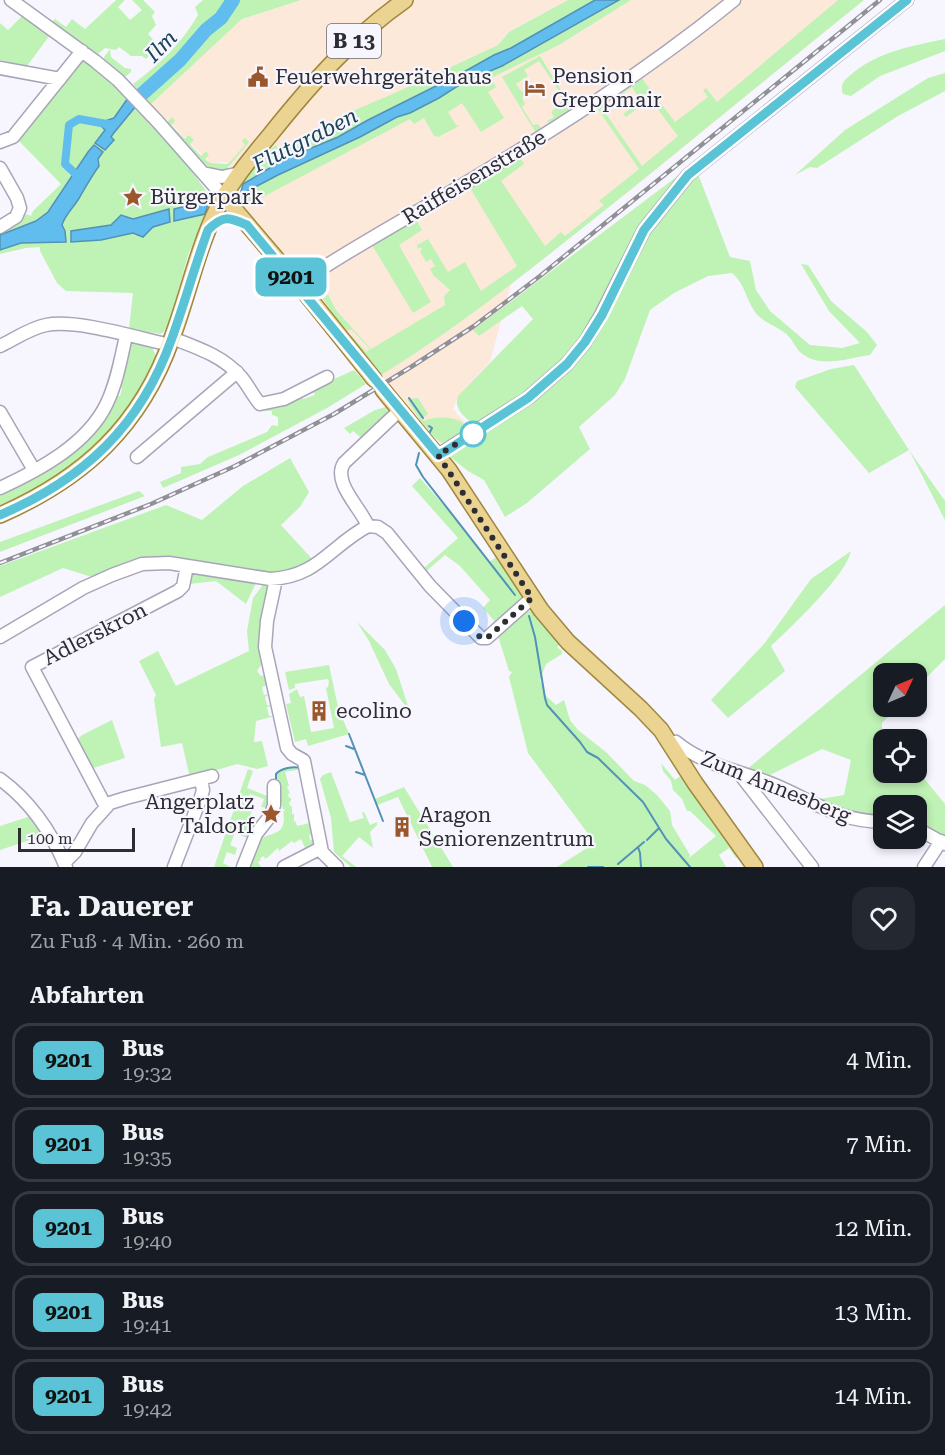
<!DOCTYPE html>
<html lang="de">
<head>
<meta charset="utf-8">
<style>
  body { margin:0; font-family:"Roboto Serif",serif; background:#242831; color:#f1f3f6; height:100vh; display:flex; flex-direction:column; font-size:22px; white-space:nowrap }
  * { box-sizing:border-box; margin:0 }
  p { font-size:20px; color:#9ea1a6 }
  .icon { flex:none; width:33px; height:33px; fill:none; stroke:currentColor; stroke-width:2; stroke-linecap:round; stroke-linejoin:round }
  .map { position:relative; height:867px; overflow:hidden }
  .drawer { display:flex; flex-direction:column; background:#171b24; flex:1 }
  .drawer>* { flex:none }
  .badge { padding:0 12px; border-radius:9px; font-size:21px; line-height:39px }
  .needle { width:39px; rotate:46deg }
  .tools { position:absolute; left:873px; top:663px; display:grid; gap:12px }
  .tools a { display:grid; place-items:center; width:54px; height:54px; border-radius:12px; background:#171b24; box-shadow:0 3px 9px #0003; font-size:30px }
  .scale { position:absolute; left:18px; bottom:15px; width:117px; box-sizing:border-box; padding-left:6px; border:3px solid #2f2d34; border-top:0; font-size:16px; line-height:21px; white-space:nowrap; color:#2f2d34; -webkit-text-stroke:4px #f7f6fe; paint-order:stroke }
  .you { position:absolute; width:30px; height:30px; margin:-15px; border:4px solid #fff; border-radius:50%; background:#1a73e8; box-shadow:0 0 0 9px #1a73e833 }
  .map>.badge { position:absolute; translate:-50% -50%; box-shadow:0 0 0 3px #fff }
  h2 { padding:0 30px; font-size:22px; line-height:54px }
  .round { display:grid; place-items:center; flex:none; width:63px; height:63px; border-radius:18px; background:#242831 }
  .summary { display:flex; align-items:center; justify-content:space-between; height:102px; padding:0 30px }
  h1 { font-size:28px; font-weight:700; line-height:45px }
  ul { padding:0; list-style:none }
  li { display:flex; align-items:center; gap:18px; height:75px; margin:0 12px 9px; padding:0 18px; border:3px solid #363941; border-radius:18px }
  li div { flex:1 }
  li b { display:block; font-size:22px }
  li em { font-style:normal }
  li .badge { min-width:66px; font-weight:700; text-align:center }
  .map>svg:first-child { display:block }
  .commercial { fill:#fde9da }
  .green { fill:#bff2b5 }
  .water { fill:#61bdee; stroke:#5292b6; stroke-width:1.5 }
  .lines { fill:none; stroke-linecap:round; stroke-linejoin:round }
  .stream { stroke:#5292b6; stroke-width:2 }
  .canal { stroke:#61bdee; stroke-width:8 }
  .river { stroke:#61bdee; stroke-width:14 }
  .minor-casing { stroke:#a9a5b8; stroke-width:15 }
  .major-casing { stroke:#a08740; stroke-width:18 }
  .minor { stroke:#fff; stroke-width:12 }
  .major { stroke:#ebd491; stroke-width:15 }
  .rail-casing { stroke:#919097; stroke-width:4.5 }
  .rail { stroke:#f7f6fe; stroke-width:2; stroke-dasharray:7; stroke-linecap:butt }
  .line-casing { stroke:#fff; stroke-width:14 }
  .line { stroke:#5ac3d6; stroke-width:9 }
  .walk { stroke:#2f2d34; stroke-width:6; stroke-dasharray:0 10.8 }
  .stop-dot { fill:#fff; stroke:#5ac3d6; stroke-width:3 }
  .labels { text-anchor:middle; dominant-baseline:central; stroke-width:4.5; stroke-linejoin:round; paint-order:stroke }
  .shield { fill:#f7f6fe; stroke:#6b6971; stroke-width:1.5 }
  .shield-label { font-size:20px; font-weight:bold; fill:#2f2d34 }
  .poi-label { font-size:21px; fill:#2f2d34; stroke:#f7f6fe; text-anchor:start }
  .street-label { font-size:21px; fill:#2f2d34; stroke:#f7f6fe }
  .water-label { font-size:22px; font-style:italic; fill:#1b4257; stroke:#f7f6fe }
</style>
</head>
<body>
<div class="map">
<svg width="945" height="867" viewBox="0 0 945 867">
  <rect width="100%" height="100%" fill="#f7f6fe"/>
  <path class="commercial" d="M301 0H568L509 32 498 45 397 92 343 115 278 148 274 145 248 177 224 162 210 163 151 104 242 19Z
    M631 0H864L632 189 511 284 490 362 458 396 453 409 475 433 446 451 403 402 244 207 441 102 559 45Z"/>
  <path class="green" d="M116 0H125L118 7 130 20 142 10 132 0H143L155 12 152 16 156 25 148 34 158 45 146 59 142 56H131L119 47 116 50 110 49 111 57 125 68 131 69V72L125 77 104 59V57L110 49 105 48 98 54 52 22 55 19 66 27 72 19 85 29Z
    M203 0H301L242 19 151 104 133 84C160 64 181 44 198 15L195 7Z
    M568 0H631L559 45 491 78 496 87 488 92 504 118 481 132 462 103 448 112 456 125 459 126 438 137 434 136 424 118 414 124 410 119 244 207C229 187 262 160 275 145L279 148 343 115 397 92 498 45 509 32Z
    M838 0H864C769 76 676 154 580 230 516 281 452 331 381 375L350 336H352L366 352 370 349 352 330H344L315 287 320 278 336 310 371 349 445 305 444 296 450 290 434 276 430 269 435 266 431 259 426 262 420 251 422 249 421 247 418 249 417 245 428 239 448 272 465 262 481 291 517 266 470 188 520 157 524 164 501 181 545 246 561 232 565 236 604 205 599 201 639 169 597 108 605 102 609 107 604 111 642 166 678 136 650 99 626 117 623 114 641 101 632 87 613 101 611 98 641 77 675 122 708 97 703 90 706 88 717 102Z
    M22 16 50 35 27 66 0 60V23L8 30Z
    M945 39V51L880 76 851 96 843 94C839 83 846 79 854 72 881 51 912 46 945 39Z
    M540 56 572 108 549 123 547 121 554 117 551 112 561 102V94L539 61 524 70 528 76 516 84 522 92 524 91 527 95 522 98 525 104 522 107 533 125 538 124 542 129 536 133 502 77Z
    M86 61 118 87 191 170 209 195 208 207 188 255 169 324 164 332 160 334 129 329 133 293 66 291 57 283 40 251V247L26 248 0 254V250L21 243 41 242 47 213 36 221 0 235V230L27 214 31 216 33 211 61 184 19 141 82 62Z
    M945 73V91L898 116 817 168 810 167 795 175 845 130 928 78Z
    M172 117 175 121 171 125 185 139 189 135 194 140 190 144 201 156 206 151 209 155 205 159 210 163 228 164 245 145 242 141 245 138 249 142 226 170 222 171 210 169 166 123Z
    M698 174 730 257 750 261 756 290 770 311 810 345 842 348 860 343 829 311 801 264 808 265 831 301 867 332 877 345 870 355C847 358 818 370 799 351 794 345 791 337 785 333 775 325 762 322 755 312 745 297 745 284 732 273L708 276 674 293 650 310 625 379 615 395 579 427 590 449 527 503 505 517 484 480 468 471 450 457 553 383 645 236 689 181Z
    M679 175 601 311 567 358 531 392 475 424C465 419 453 408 458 396L533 319 522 306 479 336 473 330Z
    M416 219 422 230 399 245 431 302 413 313 372 245Z
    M135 342 151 345 156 356C141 399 109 438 73 467 52 484 24 495 0 507V493L34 477 116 396H120L122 389 120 386 121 379 124 380C124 367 124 349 135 342Z
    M854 365 909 450 945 501V520L909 450 869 473 795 387 797 381 831 369Z
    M354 370 366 384 327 408 239 455 163 488 160 482 181 473V467L200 464 208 457 267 432 272 425 278 426V417L272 415V411H265L263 407 279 405 302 397 303 399 315 395 312 389Z
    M418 398 428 414 422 418 424 421C433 416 456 416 464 424 463 435 451 439 442 443 426 432 417 416 407 399Z
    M386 407 388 413 370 435 361 438 353 431 350 434 344 428 375 410Z
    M290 458 309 492 300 507 281 525 314 561 276 575 151 558 123 564 95 578 63 568 0 597V566L166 505 202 520 243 486Z
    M420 478 460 524 489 562 498 556 521 591 522 599 497 624 483 608 490 600 460 566 445 555 424 573V568L458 538 412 486Z
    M139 491 145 496 0 552V542Z
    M851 551C845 577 792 626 771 646L785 671 728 718 711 700 764 644 811 579Z
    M192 567 261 580 255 585 246 604 216 581 189 584Z
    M265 582 269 587 263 662 257 671 261 676 266 675 268 685 262 687 264 695 270 694 265 697 267 705 273 706 267 707 269 716H275L256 721 254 742 262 741 268 766 257 769 237 764 190 778 182 743 161 747 154 699 156 695 139 661 158 651 176 686 249 651 247 631 253 598Z
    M945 605V659L917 687 916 674H884V706L897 707 882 723V729L891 739 884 740V772H916L917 770 945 804V838L917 823 916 806H884L883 819 851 815 814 800 844 795 851 760 822 749 766 777 746 770Z
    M528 611 538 613 561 643 557 647 562 651V654L546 664 540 680 545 695 556 705 564 700 570 720 578 730 606 752 634 781 645 785 657 795 670 811 672 825 690 855 689 858 716 836 690 811H687L682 799 673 790 671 781 663 771 661 763 675 780 683 774 741 854 736 858 729 848 719 855 726 867H557L595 843 528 753 509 677 512 672 509 671 498 636Z
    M357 622 385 650 396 669 410 712 389 684 369 641Z
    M329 665 338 707 349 734 308 746 306 739 295 742 286 704 291 703 289 694 297 689 300 697 304 696 311 732 334 728 326 688 328 687 329 681 327 679 295 684V688L289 690 285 672Z
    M112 720 125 758 90 769 77 740 82 735Z
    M296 767 302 769 285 772 289 786 287 787 290 793 288 794 289 798H291V801L289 802 290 806H292V814H294V821L296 822 297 826 314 822 316 833 309 835 310 840 317 839 316 844 306 850 301 839 294 843 292 841 279 851 278 848C273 851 272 855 265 859L264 856 260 858 261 860 258 862 261 867H247L262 838C268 835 275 834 280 830 291 820 275 790 276 774L281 770Z
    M248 769 253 771 247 788 267 796 270 794 268 808 261 807 264 799 250 794 245 806 252 809 250 816 257 819 249 839 235 833 230 845 237 848 235 855 227 852 223 863 230 867H214Z
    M331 772 350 822 364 818 362 813 364 812 370 825 377 822V825L370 832 373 848 359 837 342 856 356 867H351L334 852 331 818 320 779 323 775Z
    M404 787 453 867H432L398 797 377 805 375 799Z
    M31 816 45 835 0 850V826Z"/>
  <path class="water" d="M595 0H619L502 66 464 82 439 98 410 113 397 117 360 137 278 175 240 195 243 184 285 159 338 137 368 120 462 73 494 55 511 48Z
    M128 98 136 106 113 134 111 137 114 140 105 150 95 143 105 130 102 127V122L114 118Z
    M94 145 103 152 98 159 99 166C91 177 85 188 78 200 72 209 65 215 62 225L65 231 66 242 21 243 0 250V235L36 221 48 212 88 152Z
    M209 200 205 214 174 221V209Z
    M169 209 170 222 153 227 143 237 133 233 101 240 71 242V231L111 225 121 215 133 219Z"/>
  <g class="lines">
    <path class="stream" d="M241 193 243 202
      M409 398 423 418
      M429 426 432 428 430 432
      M419 453 416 465 423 477 515 595
      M529 616 535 637 545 698 547 705 580 742 587 752 598 758 643 802 666 839 690 867
      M349 734 383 821
      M346 746 354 749
      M296 749 307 755 308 759
      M356 772 365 775
      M276 782V774C281 768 294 766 301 768
      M647 840 659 828
      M638 847 640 853 641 867
      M618 864 644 842
      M588 867H603"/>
    <path class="canal" d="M79 177 65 164 69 125 79 119 112 125"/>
    <path class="river" d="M142 94 180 60 206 30 221 18 233 0"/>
    <g class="minor-casing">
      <path id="minor" d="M11 0 95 61 118 80 158 122 224 197
        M0 68 60 79
        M0 142 13 137 82 51
        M0 168 17 198 20 208 16 217 0 227
        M203 173 222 177 240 173
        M298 284C348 250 402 221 454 190 551 132 647 71 734 0
        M172 338C198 348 223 356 241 377 248 385 253 396 260 404L284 399 327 377
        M0 346C15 339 30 328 46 325 77 319 138 338 170 345
        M0 412 34 470
        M438 455 528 398 567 364 585 342 601 315 644 230 688 175 907 0
        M137 457 237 372
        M0 488C39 470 88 444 107 403 117 382 121 358 126 336
        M368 526C360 507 332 482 344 463L400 410
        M276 579 267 621 265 647 287 748 292 754 304 761 322 852 337 867
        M0 637 83 588 112 575 142 564 169 563 270 579C318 577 330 546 368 526L378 527 387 533 430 586 481 638H487L532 598
        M672 745 676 742C702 764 739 771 770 783 813 800 834 821 884 822
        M739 773 812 867
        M0 779C30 801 52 833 66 867
        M106 807 32 667 178 591 183 586 187 566
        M916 828 945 844
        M64 863 75 852 92 823 110 803 126 798 212 776
        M174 867 201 797 203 790 201 780
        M243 867 256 834 271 815 274 805V786
        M284 867 321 848
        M924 867 941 841"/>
    </g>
    <g class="major-casing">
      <path id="major" d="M224 197 298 284 374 379
        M383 390 449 470 541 610 568 642 641 709 661 730 695 783 755 867
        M0 515C84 478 141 426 172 338 188 296 197 250 217 209 231 182 250 159 270 135 310 85 352 37 405 0"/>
    </g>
    <use href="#minor" class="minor"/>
    <use href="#major" class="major"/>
    <g class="rail-casing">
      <path id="rail" d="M0 563 151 504 235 466 334 414 411 367 474 326 540 276 880 0"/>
    </g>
    <use href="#rail" class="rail"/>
  </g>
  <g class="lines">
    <g class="line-casing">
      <path id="line" d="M0 515C84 479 141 426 172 338 185 302 195 265 208 230 223 215 228 217 247 225L438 455 446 451 528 398 567 364 585 342 602 315 644 230 688 175 907 0"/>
    </g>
    <use href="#line" class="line"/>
    <path class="walk" d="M464 621 480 637 487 638 532 598 438 455 473 434"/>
  </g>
  <defs>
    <g id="civic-bare" transform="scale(1.62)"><path d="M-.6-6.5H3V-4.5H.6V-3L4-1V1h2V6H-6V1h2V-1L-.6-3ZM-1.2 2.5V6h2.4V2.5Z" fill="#9b562b" stroke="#f7f6fe" stroke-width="2.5" paint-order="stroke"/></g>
    <g id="hotel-bare" transform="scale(1.62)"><path d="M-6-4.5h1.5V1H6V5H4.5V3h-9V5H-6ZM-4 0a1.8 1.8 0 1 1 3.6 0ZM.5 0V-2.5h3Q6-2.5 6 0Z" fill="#9b562b" stroke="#f7f6fe" stroke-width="2.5" paint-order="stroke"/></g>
    <g id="sight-bare" transform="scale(1.62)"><path d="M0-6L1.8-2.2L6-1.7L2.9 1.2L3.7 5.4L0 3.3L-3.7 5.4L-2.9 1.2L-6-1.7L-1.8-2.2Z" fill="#9b562b" stroke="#f7f6fe" stroke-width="2.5" paint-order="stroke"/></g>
    <g id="building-bare" transform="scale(1.62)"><path d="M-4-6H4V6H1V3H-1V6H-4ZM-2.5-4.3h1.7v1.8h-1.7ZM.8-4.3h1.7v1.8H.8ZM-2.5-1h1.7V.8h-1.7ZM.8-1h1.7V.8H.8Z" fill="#9b562b" stroke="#f7f6fe" stroke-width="2.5" paint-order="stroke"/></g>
  </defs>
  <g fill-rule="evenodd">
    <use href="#civic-bare" x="258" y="77"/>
    <use href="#hotel-bare" x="535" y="88"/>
    <use href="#sight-bare" x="133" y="197"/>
    <use href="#building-bare" x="319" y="711"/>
    <use href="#sight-bare" x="271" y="814"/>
    <use href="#building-bare" x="402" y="827"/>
  </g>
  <circle class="stop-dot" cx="473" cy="434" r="12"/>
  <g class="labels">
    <rect class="shield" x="327" y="24" width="54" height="34" rx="4.5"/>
    <g class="shield-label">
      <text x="354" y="41">B 13</text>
    </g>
    <g class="poi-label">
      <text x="552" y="76">Pension<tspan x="552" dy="24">Greppmair</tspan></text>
      <text x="275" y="77">Feuerwehrgerätehaus</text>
      <text x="150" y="197">Bürgerpark</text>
      <text x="336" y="711">ecolino</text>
      <text x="254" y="802" text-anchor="end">Angerplatz<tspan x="254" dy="24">Taldorf</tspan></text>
      <text x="419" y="815">Aragon<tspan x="419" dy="24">Seniorenzentrum</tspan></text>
    </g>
    <g class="street-label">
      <text transform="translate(474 177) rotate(-31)">Raiffeisenstraße</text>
      <text transform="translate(95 634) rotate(-27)">Adlerskron</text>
      <text transform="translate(776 787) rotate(22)">Zum Annesberg</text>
    </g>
    <g class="water-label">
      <text transform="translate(161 46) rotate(-45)">Ilm</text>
      <text transform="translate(305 140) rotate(-27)">Flutgraben</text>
    </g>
  </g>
</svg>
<div class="tools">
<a><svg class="needle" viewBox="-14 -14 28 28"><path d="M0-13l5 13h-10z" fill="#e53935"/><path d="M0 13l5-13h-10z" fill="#9ea1a6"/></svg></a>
<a><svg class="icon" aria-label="locate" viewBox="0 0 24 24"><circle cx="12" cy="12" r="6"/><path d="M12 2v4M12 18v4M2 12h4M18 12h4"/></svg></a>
<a><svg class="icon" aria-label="layers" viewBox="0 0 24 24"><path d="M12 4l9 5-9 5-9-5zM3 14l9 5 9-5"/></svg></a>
</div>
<div class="scale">100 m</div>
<div class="you" style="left:464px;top:621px"></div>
<b class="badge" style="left:291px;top:277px;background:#5ac3d6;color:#111">9201</b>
</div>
<section class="drawer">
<div class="summary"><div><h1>Fa. Dauerer</h1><p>Zu Fuß · 4 Min. · 260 m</p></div><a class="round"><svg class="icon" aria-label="heart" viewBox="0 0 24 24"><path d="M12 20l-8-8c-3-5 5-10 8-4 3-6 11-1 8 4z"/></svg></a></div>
<h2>Abfahrten</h2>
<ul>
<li><span class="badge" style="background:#5ac3d6;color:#111">9201</span><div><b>Bus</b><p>19:32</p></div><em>4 Min.</em></li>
<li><span class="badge" style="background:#5ac3d6;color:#111">9201</span><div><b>Bus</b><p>19:35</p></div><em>7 Min.</em></li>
<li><span class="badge" style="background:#5ac3d6;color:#111">9201</span><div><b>Bus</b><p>19:40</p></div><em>12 Min.</em></li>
<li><span class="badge" style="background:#5ac3d6;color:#111">9201</span><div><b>Bus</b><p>19:41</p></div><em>13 Min.</em></li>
<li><span class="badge" style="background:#5ac3d6;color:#111">9201</span><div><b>Bus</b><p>19:42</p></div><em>14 Min.</em></li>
</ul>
</section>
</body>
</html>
